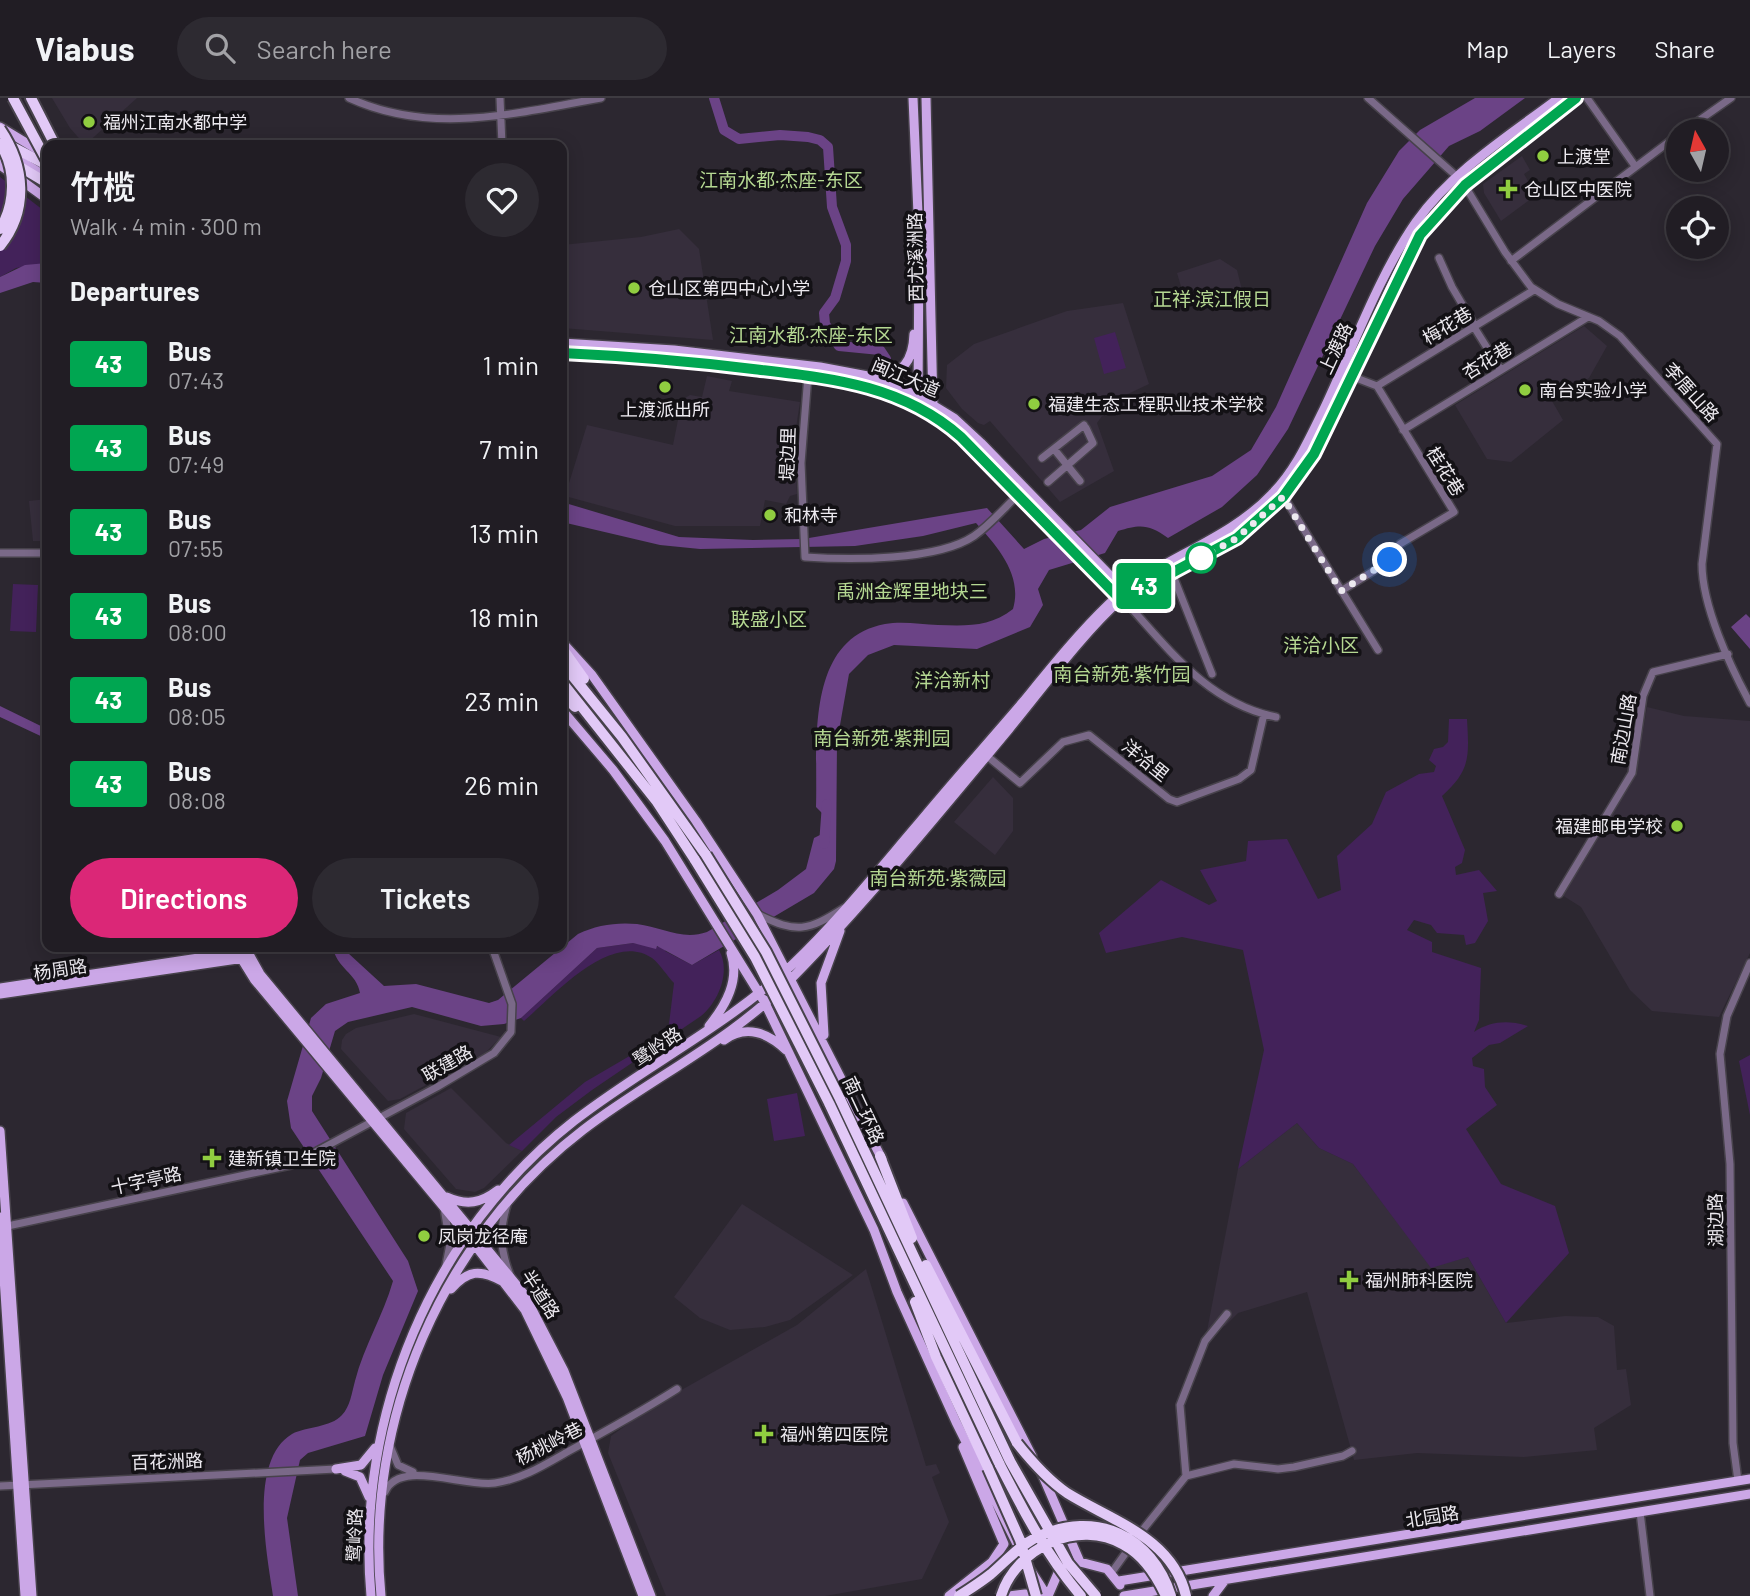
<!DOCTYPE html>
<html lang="en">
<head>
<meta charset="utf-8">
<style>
  body { margin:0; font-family:Barlow,"Noto Sans SC",sans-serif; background:#2d2a31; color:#f1f3f6; height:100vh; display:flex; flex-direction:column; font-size:26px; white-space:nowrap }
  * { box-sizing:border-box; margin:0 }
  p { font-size:23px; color:#a2a2a6 }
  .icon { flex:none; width:38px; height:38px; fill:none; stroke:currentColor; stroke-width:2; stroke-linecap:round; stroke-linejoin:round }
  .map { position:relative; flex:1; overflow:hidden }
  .sheet { position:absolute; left:42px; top:42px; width:525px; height:812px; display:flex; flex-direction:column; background:#211d24; border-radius:14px; box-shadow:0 4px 18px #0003,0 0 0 2px #3e3b41 }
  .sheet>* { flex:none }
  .badge { padding:0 14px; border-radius:5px; font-size:24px; line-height:46px }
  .needle { width:46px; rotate:352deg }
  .fabs { position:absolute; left:1666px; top:21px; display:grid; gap:14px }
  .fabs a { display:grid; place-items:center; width:63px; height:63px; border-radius:50%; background:#211d24; box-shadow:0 4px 18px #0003,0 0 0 2px #3e3b41; font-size:35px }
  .you { position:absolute; width:35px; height:35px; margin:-18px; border:5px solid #fff; border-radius:50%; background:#1a73e8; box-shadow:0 0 0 10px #1a73e833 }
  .map>.badge { position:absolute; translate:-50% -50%; box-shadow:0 0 0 4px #fff }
  h2 { padding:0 28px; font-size:26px; line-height:63px }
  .round { display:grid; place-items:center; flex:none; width:74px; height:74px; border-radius:37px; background:#2d2a31 }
  .overview { display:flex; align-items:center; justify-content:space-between; height:119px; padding:0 28px }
  h1 { font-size:33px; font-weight:600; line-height:52px }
  .button { display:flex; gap:14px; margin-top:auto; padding:14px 28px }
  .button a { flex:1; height:80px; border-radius:42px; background:#db2777; color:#fff; font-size:28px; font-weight:600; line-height:80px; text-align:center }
  .button a+a { background:#2d2a31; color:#f1f3f6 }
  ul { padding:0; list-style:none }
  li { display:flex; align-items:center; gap:21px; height:84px; padding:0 28px }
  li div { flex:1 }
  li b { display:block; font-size:26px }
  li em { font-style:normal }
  li .badge { min-width:77px; font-weight:700; text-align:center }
  header { display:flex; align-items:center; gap:42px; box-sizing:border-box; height:98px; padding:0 35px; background:#211d24; border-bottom:2px solid #3e3b41 }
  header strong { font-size:33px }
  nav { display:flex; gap:38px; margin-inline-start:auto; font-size:24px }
  .search { width:490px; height:63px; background:#2d2a31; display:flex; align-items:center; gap:18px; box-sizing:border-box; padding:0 24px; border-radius:38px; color:#a2a2a6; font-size:26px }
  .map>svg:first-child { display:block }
  .built { fill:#362e3c }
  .green { fill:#43225a }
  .water { fill:#6b4386 }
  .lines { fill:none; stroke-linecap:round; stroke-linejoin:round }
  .river { stroke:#6b4386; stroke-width:10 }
  .minor-casing { stroke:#47424b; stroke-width:10 }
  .major-casing { stroke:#47424b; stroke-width:12 }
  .highway-casing { stroke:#47424b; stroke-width:14 }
  .minor { stroke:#7a6988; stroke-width:7 }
  .major { stroke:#cba7e7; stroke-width:9 }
  .highway { stroke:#e2c9f7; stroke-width:10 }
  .highway-bridge-casing { stroke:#47424b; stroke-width:14; stroke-linecap:butt }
  .highway-bridge { stroke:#e2c9f7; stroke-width:10 }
  .line-casing { stroke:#fff; stroke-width:16 }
  .line { stroke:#00a651; stroke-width:10 }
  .walk { stroke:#ece9ef; stroke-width:7; stroke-dasharray:0 12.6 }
  .poi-dot { fill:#90cd40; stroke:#131115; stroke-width:2.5 }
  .stop-dot { fill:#fff; stroke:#00a651; stroke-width:3.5 }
  .labels { text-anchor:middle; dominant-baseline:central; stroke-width:7; stroke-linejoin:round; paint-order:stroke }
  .poi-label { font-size:18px; fill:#ece9ef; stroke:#131115; text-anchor:start }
  .street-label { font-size:18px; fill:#ece9ef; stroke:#131115 }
  .neighbourhood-label { font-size:19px; fill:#b5d892; stroke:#131115 }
</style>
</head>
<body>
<header>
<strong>Viabus</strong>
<div class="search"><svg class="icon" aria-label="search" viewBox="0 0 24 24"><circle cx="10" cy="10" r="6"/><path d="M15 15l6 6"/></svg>Search here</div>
<nav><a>Map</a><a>Layers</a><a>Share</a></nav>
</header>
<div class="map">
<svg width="1750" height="1498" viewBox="0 0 1750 1498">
  <rect width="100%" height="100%" fill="#2c2730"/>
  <path class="built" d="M52 0H137L85 47 70 30Z
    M1522 58 1530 72 1524 76 1536 97 1501 123 1484 95 1483 86Z
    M679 131 699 151 713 242 562 230V147L641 139Z
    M1220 161 1237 172 1243 196 1223 212 1217 191 1185 202 1177 175Z
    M1123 205 1149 286 1113 303 1097 325 1114 373 1060 404 990 323 984 327 978 325 962 311 946 290 947 267 974 246 1067 213Z
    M1584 228 1607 248 1589 280 1552 303 1563 322 1511 364 1487 361 1455 307Z
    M707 278 732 283 729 293 800 304 791 362 796 367 797 396 790 398 786 406 765 402 760 428H675L565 398 587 327 673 347 682 302 690 297 702 299Z
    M47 401V443H33L29 403Z
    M1647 609 1684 618 1750 623V855L1719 919 1652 913 1630 892 1581 809 1562 797 1636 676Z
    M993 679 1013 700V733L995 757 954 724Z
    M414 916 501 939 485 955 400 1001 388 1003 341 951 342 942 346 936 356 930Z
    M451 990 506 1045 522 1053 484 1090 475 1094 456 1091 404 1031 406 1015Z
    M1297 1025 1319 1050 1353 1066 1431 1169 1468 1159 1506 1225 1565 1218 1598 1219 1614 1228 1617 1272 1626 1271 1631 1307 1594 1330 1597 1352 1524 1359 1417 1355 1354 1362 1307 1194 1238 1215 1225 1228 1207 1233 1238 1071Z
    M742 1106 853 1177 790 1222 765 1229 730 1232 700 1220 674 1199Z
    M866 1171 926 1368 936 1366 940 1375 932 1379 949 1424 922 1481 825 1498H666L608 1355 611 1338 653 1308 797 1227Z"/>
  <path class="green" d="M0 79 47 115V165L16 170 0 179Z
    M1115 234 1126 270 1104 276 1094 240Z
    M13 486 38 487 36 534 10 533Z
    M1449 621H1467C1469 658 1471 672 1442 698L1465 752 1462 765 1455 769 1456 777 1479 772 1497 793 1483 795 1488 823 1475 845 1466 847 1464 837 1437 835 1431 827 1414 822 1407 832 1432 844V854L1481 870 1479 922 1474 934C1491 923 1508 922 1528 928L1500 945 1489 947 1472 960 1473 968 1484 971 1485 989 1497 1007 1466 1031 1501 1086 1555 1108 1569 1155 1506 1225 1468 1159 1431 1170 1353 1066 1319 1050 1297 1025 1238 1071 1264 952 1243 852 1182 839 1106 855 1099 835 1161 782 1209 807 1217 803 1200 772 1246 763 1248 743 1287 741 1318 801 1341 792 1337 758 1372 726 1386 694 1419 676 1434 674 1436 668 1429 662 1434 651 1443 649 1448 644Z
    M633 845 666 850 665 853 692 867 719 852C731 873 719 903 701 918L592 992 556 1019 522 1053 509 1047 585 984 657 942 669 926 674 885C667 878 660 866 652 860 611 832 553 898 524 923L521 920 597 850Z
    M1750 957V1017L1739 963Z
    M797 995 805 1038 774 1043 767 1001Z"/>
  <path class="water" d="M1475 0H1525L1480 33 1449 48 1403 101 1375 148 1288 331 1257 377 1222 409 1168 440C1149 426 1140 426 1118 433L1105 455 1049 472 1038 491 1043 507 1030 529 977 551 894 547 868 557 849 576 837 644 836 763 834 771 814 795 692 867 657 848 656 851 633 845 597 850 521 920 504 926 481 928 412 909 348 924 335 933 321 980 312 998V1013L408 1163 418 1193 383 1277 365 1338 308 1355 300 1362 287 1420 298 1498H273C267 1457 248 1362 292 1336 307 1328 330 1330 342 1317 350 1309 352 1294 355 1283 364 1248 383 1218 393 1183L291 1030 287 1003 311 920 326 906 360 895C357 875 336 870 333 849H348V855L384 888 416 886 489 905 498 902 578 836C596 827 617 824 637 826 662 829 682 843 707 834L778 792 806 771 814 740 830 732V723L816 709C818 648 804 541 885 526 901 523 921 526 938 527 967 528 990 529 1013 511 1023 477 997 448 976 425L923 438 855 448 700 451 660 447 562 424V404L679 439 753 442 803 441 987 410 1024 451 1044 441 1081 432 1110 409 1212 378 1251 352 1276 309 1367 105 1399 53 1420 32Z
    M47 165V185L33 184 0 195V179L25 167Z
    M1746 516 1750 520V551L1731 529Z
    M0 608 47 631V641L0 619Z"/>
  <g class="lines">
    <path class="river" d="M714 0 724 32 739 41 780 37 808 39 820 42 828 49 832 109 846 147V163L835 200 824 215 825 226 839 248 880 252 886 261
      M824 746 827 706"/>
    <g class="minor-casing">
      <path id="minor" d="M349 0C432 38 516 15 601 0
        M500 0 502 47
        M1368 0 1462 83 1505 154 1531 189 1558 206 1599 223 1620 238 1717 346 1702 466C1702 508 1730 568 1750 605
        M1587 0 1635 68
        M1684 33 1731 0
        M1439 160 1452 189 1475 228
        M1511 163 1678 37
        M1474 229 1501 272
        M808 277 801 365 805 459C849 462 937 463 974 438 990 427 1004 410 1018 397
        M1377 288 1534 192
        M1403 332 1588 219
        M1054 351 1080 383
        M1042 360 1084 327
        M1048 384 1093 345 1086 330
        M1284 399 1378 552
        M0 455H47
        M1172 475 1212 576
        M1341 493 1388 464 1400 446 1454 414 1377 288 1351 278
        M1123 501C1168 550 1207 605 1276 619
        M987 658 1020 685 1063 644 1089 637 1169 701 1177 704 1239 681 1251 672 1264 616
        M1559 796 1632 675 1643 598 1653 574 1728 556
        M757 816C797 836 808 833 844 810
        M507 1107C499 1133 500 1151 510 1177
        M444 1110 450 1146 446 1167
        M3 1129 291 1067 437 989 494 955 511 934 512 906 492 849
        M390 1348 398 1367 413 1374
        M1186 1378 1180 1307 1205 1243 1227 1216
        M1738 1383 1733 1345 1730 1066 1720 956 1727 918 1750 865
        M0 1388 336 1371
        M385 1394C399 1360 465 1390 495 1385 523 1381 546 1366 569 1353 606 1333 642 1313 677 1291
        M1640 1414 1650 1498
        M1137 1439 1186 1378 1234 1366 1278 1371 1294 1369 1343 1358 1352 1353
        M1112 1474 1130 1449"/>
    </g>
    <g class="major-casing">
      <path id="major" d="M913 0 919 139 918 303
        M926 0 933 309
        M0 29 43 55
        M11 57 47 79
        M0 67 47 101
        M562 245 674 252 820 269 873 279 918 298 954 320 981 345 1127 495
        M562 255C626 258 689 263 753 271 828 280 902 286 961 339L1120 501
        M875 279C903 277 913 263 914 236
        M562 544 592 577 696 723 757 816 882 1061
        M562 612 613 672 665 743 765 905 874 1132 897 1194 956 1324 1021 1454
        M238 849 241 860 254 881 468 1138 525 1212 567 1299 643 1498
        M245 849 260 876 524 1196 564 1273 651 1498
        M0 890 245 853
        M0 896 244 860
        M709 928C726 907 740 882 731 855
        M824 937 821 885 840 833
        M724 942C746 926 768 935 786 952
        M0 1033 32 1498
        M447 1099C467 1108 481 1105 498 1092
        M903 1105 1032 1358
        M0 1119 25 1498
        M451 1191C468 1172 480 1171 502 1183
        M336 1371 361 1367 375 1350
        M345 1373 360 1379 369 1399
        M1042 1376 1080 1464
        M1031 1473 1047 1498
        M1119 1483 1750 1381
        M371 1498C355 1319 432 1134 574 1023 645 968 727 928 793 866 838 823 878 773 919 725 953 684 988 645 1023 604 1050 571 1077 537 1108 507 1154 461 1225 446 1272 396 1296 372 1309 341 1324 311 1352 252 1379 177 1416 124 1452 73 1510 37 1559 0
        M381 1498C364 1322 442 1140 583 1032 651 980 733 942 793 879 869 801 939 715 1009 631 1042 591 1083 535 1120 502 1137 488 1162 480 1182 470 1219 452 1253 432 1280 402 1343 335 1365 225 1414 146 1453 84 1519 44 1576 0
        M949 1498 992 1464 1004 1446 963 1349
        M1009 1498 1025 1496 1039 1498
        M1048 1498 1058 1475 1080 1464 1107 1471 1120 1487
        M1124 1498 1750 1396
        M1213 1498 1225 1482"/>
    </g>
    <g class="highway-casing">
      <path id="highway" d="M31 0 55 47
        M3 44 47 67
        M0 57 47 85
        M562 550 584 581
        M562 565 622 639 706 757
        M562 584 657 704 695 762
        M562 596 575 609
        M840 1001 1010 1363
        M829 1005 1000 1367
        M880 1058 912 1140
        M926 1167 1017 1345
        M915 1204 936 1259 988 1370"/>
    </g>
    <use href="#minor" class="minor"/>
    <use href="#major" class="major"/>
    <use href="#highway" class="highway"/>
    <g class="highway-bridge-casing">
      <path id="highway-bridge" d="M13 0 47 63
        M0 31C25 68 29 112 0 148
        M0 46C17 71 15 107 0 131
        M706 757 766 854 840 1001
        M695 762 755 859 829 1005
        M1017 1345C1032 1364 1047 1381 1067 1395 1112 1423 1173 1440 1186 1498
        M1010 1363 1068 1465 1096 1498
        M1000 1367C1024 1414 1047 1458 1081 1498
        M988 1370 1020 1442 1036 1498
        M959 1498C970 1491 981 1484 991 1476 1006 1463 1019 1448 1037 1439 1096 1411 1152 1438 1171 1498
        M1001 1498C1016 1450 1078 1420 1124 1447 1143 1457 1156 1477 1165 1496"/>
    </g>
    <use href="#highway-bridge" class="highway-bridge"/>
  </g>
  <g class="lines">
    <g class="line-casing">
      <path id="line" d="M562 255C626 258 689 263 753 271 829 280 901 286 961 339L1121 502 1237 440 1283 399 1314 356 1420 137 1465 87 1576 0"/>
    </g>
    <use href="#line" class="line"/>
    <path class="walk" d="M1201 460 1237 440 1283 399 1341 493 1390 462"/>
  </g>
  <g class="poi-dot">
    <circle cx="89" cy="24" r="7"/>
    <circle cx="1543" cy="58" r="7"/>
    <path d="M1504.5 80.5h7v7h7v7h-7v7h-7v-7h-7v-7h7z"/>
    <circle cx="634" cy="190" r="7"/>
    <circle cx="665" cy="289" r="7"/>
    <circle cx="1525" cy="292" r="7"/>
    <circle cx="1034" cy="306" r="7"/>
    <circle cx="770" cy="417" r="7"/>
    <circle cx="1677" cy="728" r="7"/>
    <path d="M208.5 1049.5h7v7h7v7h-7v7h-7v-7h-7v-7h7z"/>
    <circle cx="424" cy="1138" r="7"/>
    <path d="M1345.5 1171.5h7v7h7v7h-7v7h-7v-7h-7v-7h7z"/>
    <path d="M760.5 1325.5h7v7h7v7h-7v7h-7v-7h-7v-7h7z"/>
  </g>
  <circle class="stop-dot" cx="1201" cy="460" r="14"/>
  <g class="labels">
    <g class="poi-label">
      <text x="103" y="24">福州江南水都中学</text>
      <text x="1557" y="58">上渡堂</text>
      <text x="1524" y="91">仓山区中医院</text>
      <text x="648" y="190">仓山区第四中心小学</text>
      <text x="1539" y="292">南台实验小学</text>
      <text x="1048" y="306">福建生态工程职业技术学校</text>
      <text x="665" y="311" text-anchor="middle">上渡派出所</text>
      <text x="784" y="417">和林寺</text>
      <text x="1663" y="728" text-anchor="end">福建邮电学校</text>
      <text x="228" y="1060">建新镇卫生院</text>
      <text x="438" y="1138">凤岗龙径庵</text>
      <text x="1365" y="1182">福州肺科医院</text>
      <text x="780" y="1336">福州第四医院</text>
    </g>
    <g class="street-label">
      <text transform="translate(915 159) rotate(-91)">西尤溪洲路</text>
      <text transform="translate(1447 227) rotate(-31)">梅花巷</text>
      <text transform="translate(1335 250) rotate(-65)">上渡路</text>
      <text transform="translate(1487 262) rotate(-32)">杏花巷</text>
      <text transform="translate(906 279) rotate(23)">闽江大道</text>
      <text transform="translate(1692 294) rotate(48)">李厝山路</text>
      <text transform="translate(787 356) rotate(-88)">堤边里</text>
      <text transform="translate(1446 373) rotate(58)">桂花巷</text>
      <text transform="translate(1623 631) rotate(-80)">南边山路</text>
      <text transform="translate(1146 662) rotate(39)">洋洽里</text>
      <text transform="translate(60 871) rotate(-9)">杨周路</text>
      <text transform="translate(657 948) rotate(-34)">鹭岭路</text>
      <text transform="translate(447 965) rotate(-30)">联建路</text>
      <text transform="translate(864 1012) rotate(65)">南二环路</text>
      <text transform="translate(146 1082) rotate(-12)">十字亭路</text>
      <text transform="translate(1715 1122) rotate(-91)">湖边路</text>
      <text transform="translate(541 1196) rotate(57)">半道路</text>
      <text transform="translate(549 1345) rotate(-27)">杨桃岭巷</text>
      <text transform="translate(167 1363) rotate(-2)">百花洲路</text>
      <text transform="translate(1432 1418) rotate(-9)">北园路</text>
      <text transform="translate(354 1437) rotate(-88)">鹭岭路</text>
    </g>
    <g class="neighbourhood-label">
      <text x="781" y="81">江南水都·杰座-东区</text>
      <text x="1212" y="200">正祥·滨江假日</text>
      <text x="811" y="236">江南水都·杰座-东区</text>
      <text x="912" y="492">禹洲金辉里地块三</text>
      <text x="769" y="520">联盛小区</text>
      <text x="1321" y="546">洋洽小区</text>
      <text x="1122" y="575">南台新苑·紫竹园</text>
      <text x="952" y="581">洋洽新村</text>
      <text x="882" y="639">南台新苑·紫荆园</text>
      <text x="938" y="779">南台新苑·紫薇园</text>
    </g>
  </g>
</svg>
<div class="fabs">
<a><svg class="needle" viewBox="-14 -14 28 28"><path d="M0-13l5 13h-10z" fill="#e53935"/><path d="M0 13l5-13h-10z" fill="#a2a2a6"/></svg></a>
<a><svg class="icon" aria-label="locate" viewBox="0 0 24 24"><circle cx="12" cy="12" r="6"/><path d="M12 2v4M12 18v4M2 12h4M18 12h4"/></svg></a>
</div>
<div class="you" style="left:1390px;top:462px"></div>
<b class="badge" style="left:1144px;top:488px;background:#00a651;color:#fff">43</b>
<section class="sheet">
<div class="overview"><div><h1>竹榄</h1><p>Walk · 4 min · 300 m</p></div><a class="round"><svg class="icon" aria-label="heart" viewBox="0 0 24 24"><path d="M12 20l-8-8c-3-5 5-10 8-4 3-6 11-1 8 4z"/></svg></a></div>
<h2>Departures</h2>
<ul>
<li><span class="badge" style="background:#00a651;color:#fff">43</span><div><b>Bus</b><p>07:43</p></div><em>1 min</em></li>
<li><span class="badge" style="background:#00a651;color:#fff">43</span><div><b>Bus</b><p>07:49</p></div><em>7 min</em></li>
<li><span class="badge" style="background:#00a651;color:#fff">43</span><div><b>Bus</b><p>07:55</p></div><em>13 min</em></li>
<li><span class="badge" style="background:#00a651;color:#fff">43</span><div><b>Bus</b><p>08:00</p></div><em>18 min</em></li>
<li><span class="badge" style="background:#00a651;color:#fff">43</span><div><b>Bus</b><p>08:05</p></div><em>23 min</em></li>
<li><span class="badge" style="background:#00a651;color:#fff">43</span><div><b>Bus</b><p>08:08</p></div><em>26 min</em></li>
</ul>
<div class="button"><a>Directions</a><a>Tickets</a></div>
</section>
</div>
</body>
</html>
